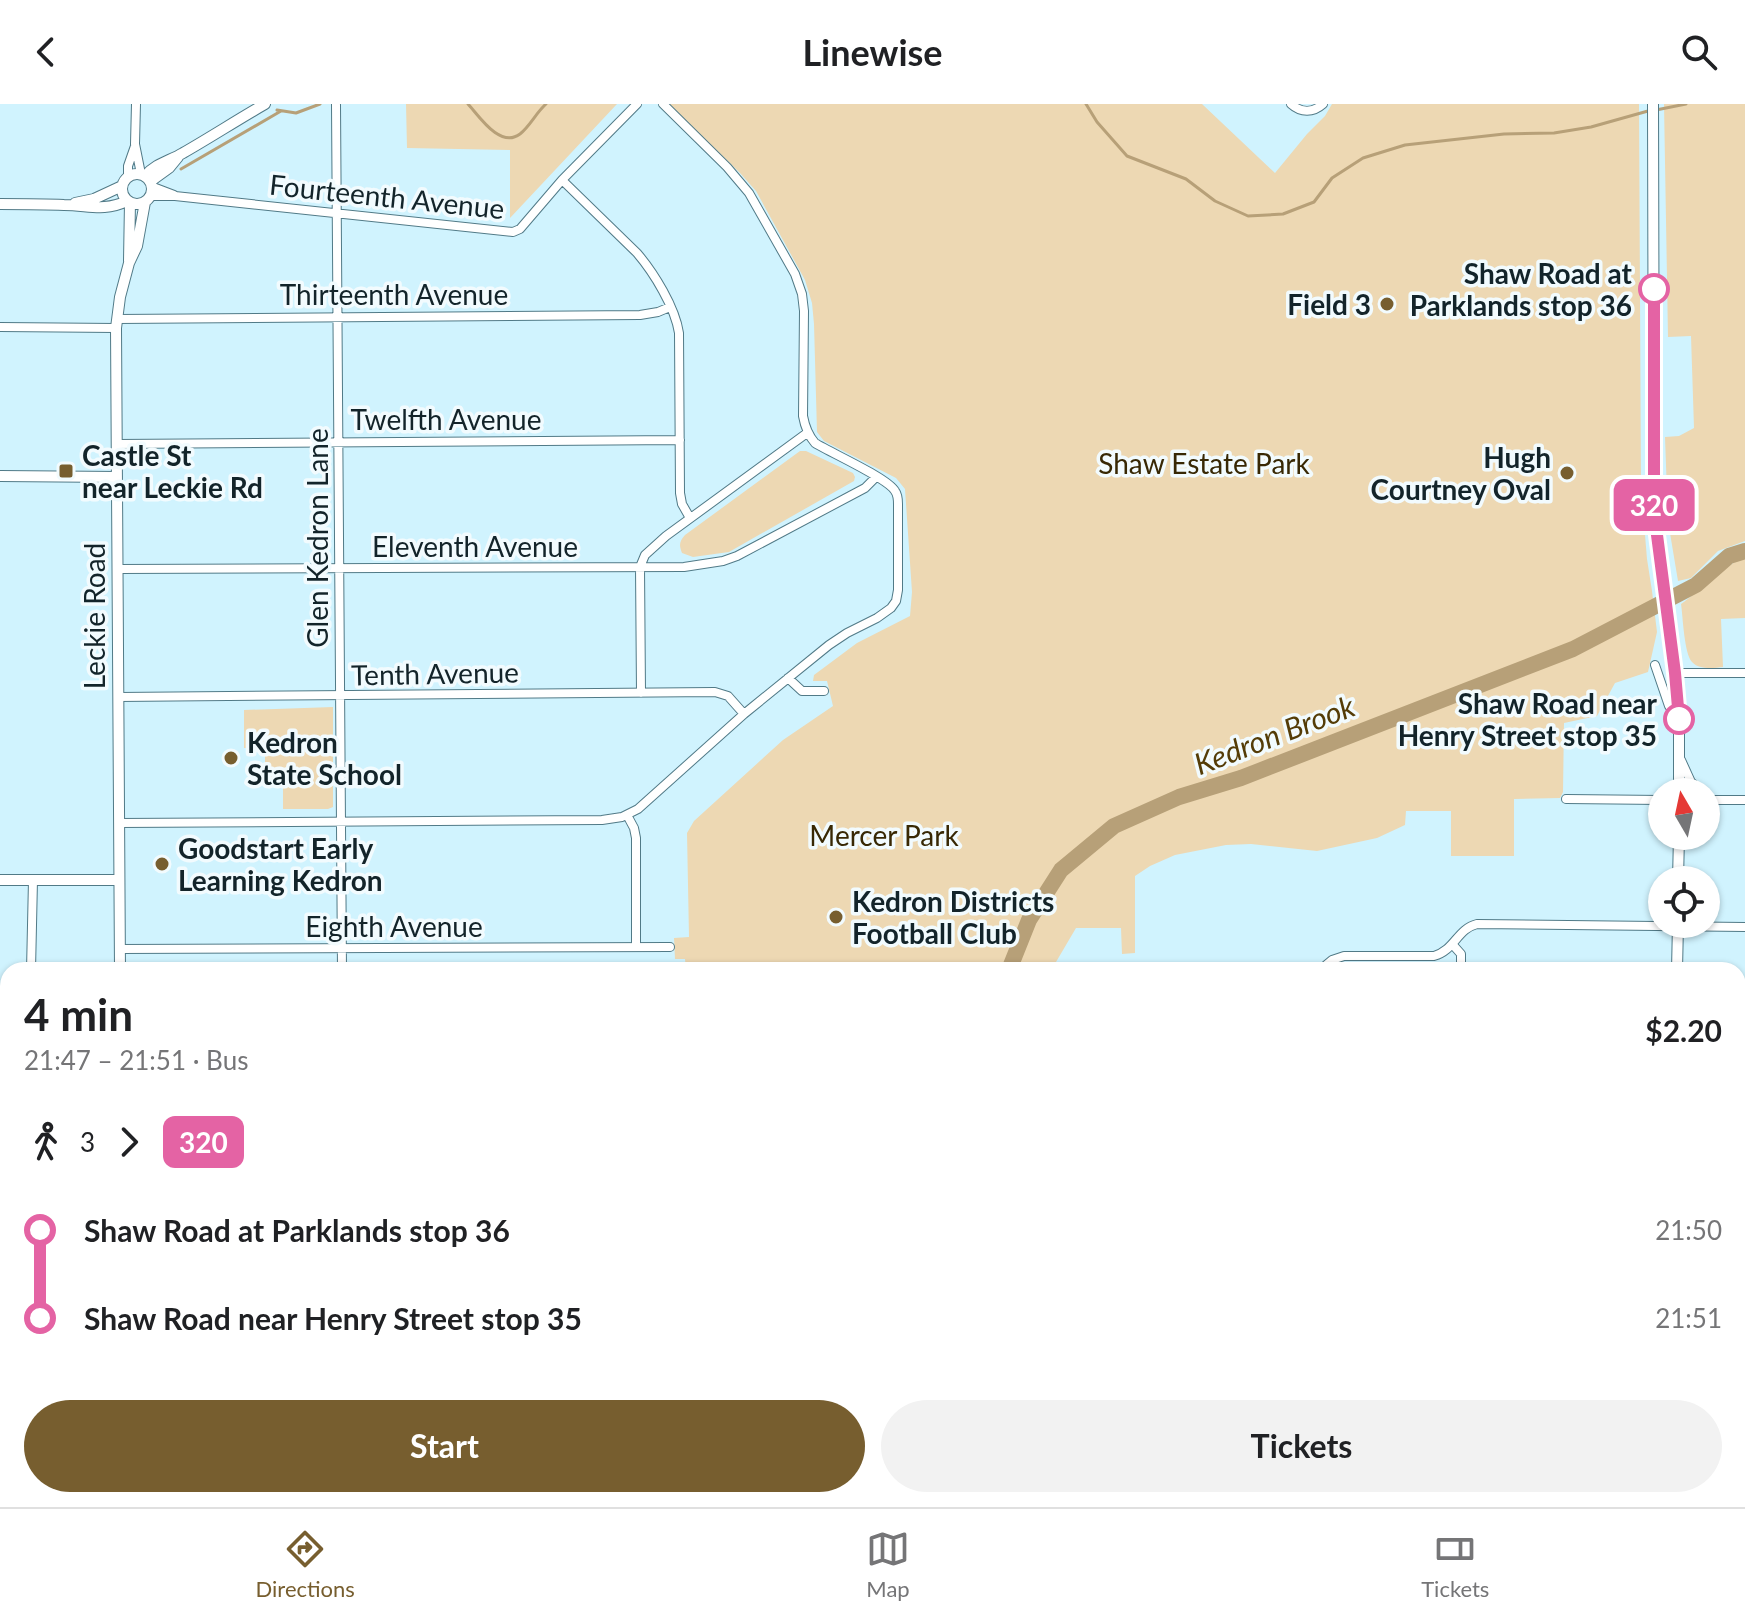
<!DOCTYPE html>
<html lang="en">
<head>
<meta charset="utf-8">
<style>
  body { margin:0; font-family:Lato,sans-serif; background:#f2f2f2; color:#202124; height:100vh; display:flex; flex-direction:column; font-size:30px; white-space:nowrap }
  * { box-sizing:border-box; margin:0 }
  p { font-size:26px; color:#757577 }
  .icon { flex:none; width:44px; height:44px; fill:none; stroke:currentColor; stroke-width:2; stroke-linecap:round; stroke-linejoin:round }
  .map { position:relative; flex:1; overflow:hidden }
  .details { position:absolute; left:0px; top:858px; width:1746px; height:546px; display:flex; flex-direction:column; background:#fff; border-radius:24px 24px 0 0; box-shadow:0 2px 6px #0004 }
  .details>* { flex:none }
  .badge { padding:0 16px; border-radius:12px; font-size:28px; line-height:52px }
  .needle { width:52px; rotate:351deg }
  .tools { position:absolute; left:1648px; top:674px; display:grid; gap:16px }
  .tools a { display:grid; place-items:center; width:72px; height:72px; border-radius:50%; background:#fff; box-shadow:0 2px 6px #0004; font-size:40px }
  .map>.badge { position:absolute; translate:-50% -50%; box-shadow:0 0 0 4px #fff }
  .legs { display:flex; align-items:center; gap:12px; height:88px; padding:0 24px; font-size:26px }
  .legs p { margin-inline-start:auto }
  .summary { display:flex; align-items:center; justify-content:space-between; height:136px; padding:0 24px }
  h1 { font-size:44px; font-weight:700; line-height:60px }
  .primary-button { display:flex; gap:16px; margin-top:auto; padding:16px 24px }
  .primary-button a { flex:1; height:92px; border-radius:48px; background:#775e2f; color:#fff; font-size:32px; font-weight:700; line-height:92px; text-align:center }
  .primary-button a+a { background:#f2f2f2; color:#202124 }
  ul { padding:0 24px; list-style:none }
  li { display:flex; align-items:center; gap:28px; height:88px; font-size:30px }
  li i { display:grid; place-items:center; width:12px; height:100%; margin:0 10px; background:currentColor }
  li i::after { content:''; width:20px; height:20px; margin:-10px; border:6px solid; border-radius:50%; background:#fff }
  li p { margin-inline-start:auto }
  li:first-child i { background:linear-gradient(#0000 50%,currentColor 0) }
  li:last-child i { background:linear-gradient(currentColor 50%,#0000 0) }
  header { display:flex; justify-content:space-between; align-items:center; height:104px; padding:0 24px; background:#fff; font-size:36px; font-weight:700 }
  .tabs { display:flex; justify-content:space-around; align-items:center; height:112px; border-top:2px solid #e0e0e0; background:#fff; font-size:22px; color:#757577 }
  .tabs a { display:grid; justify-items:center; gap:4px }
  .tabs .selected { color:#775e2f }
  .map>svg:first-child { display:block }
  .green { fill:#edd8b3 }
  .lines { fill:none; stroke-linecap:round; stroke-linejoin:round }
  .stream { stroke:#b7a078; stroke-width:3 }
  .river { stroke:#b7a078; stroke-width:16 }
  .motorway-tunnel { stroke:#aacad4; stroke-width:14; stroke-dasharray:14 7; stroke-linecap:butt }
  .minor-casing { stroke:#517a87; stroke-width:10 }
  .tertiary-casing { stroke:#517a87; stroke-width:12 }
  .trunk-casing { stroke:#fff; stroke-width:14 }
  .motorway-casing { stroke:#fff; stroke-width:16 }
  .minor { stroke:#fff; stroke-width:8 }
  .tertiary { stroke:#fff; stroke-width:10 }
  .trunk { stroke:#6cbbd2; stroke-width:12 }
  .motorway { stroke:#48aac7; stroke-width:14 }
  .line-1-casing { stroke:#fff; stroke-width:18 }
  .line-1 { stroke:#e463a4; stroke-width:12 }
  .stop-1-dot { fill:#fff; stroke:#e463a4; stroke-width:4 }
  .poi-dot { fill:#775e2f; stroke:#f2fbfe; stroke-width:3 }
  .labels { text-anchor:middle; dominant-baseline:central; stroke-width:7; stroke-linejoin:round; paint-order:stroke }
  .street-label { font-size:28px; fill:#13242a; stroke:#f2fbfe }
  .stop-label { font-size:28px; font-weight:bold; fill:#13242a; stroke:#f2fbfe; text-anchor:end }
  .poi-label { font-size:28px; font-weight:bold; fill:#13242a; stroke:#f2fbfe; text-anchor:start }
  .park-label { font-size:28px; fill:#382804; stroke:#f2fbfe }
  .water-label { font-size:30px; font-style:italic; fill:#543c07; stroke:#f2fbfe }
</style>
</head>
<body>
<header><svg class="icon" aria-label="back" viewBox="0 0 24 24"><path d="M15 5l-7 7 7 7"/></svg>Linewise<svg class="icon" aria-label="search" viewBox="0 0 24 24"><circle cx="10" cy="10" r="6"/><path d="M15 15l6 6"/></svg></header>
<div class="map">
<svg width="1745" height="1403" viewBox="0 0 1745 1403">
  <rect width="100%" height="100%" fill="#d0f3fe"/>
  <path class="green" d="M406 0H617L510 114V46L407 44Z
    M669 0H1202L1275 69 1307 30 1325 12 1332 0H1639L1641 382 1647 455 1652 487 1657 528 1648 568 1615 579 1597 612 1564 619 1563 688 1560 694 1514 695V752H1451V707H1406L1405 721 1377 734 1317 747 1251 740 1226 741 1175 751 1150 762 1135 772V849L1122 850 1121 824H1076L1056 858V866H686L685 855H675L674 834 689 833 687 729 694 717 783 636 833 602 827 577H813L814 571 857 539 910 512 912 488 905 385 896 374 824 337 817 328 814 220 812 199 805 176 756 87 740 69Z
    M1664 0H1745V437L1718 447 1691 474 1678 477 1668 417 1665 333 1679 332 1694 324 1691 232 1668 233Z
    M800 347H806L853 369 855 373 854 377 729 448 693 453 682 449C679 441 679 438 685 431Z
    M1745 453V514L1721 515 1723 563C1714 564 1699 566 1692 558 1684 549 1683 513 1681 500 1700 487 1724 461 1745 453Z
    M333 603V703L328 705H283V675H265V644H244V606Z
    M6 1121 8 1124V1223L0 1213V1126Z
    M548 1396H784L778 1403H543Z
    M1446 1396H1684V1403H1446Z"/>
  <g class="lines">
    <path class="stream" d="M468 0C479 12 500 45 520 30 530 22 536 9 546 0
      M1086 0 1097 18 1127 52 1186 75 1215 97 1248 112 1283 110 1314 98 1332 74 1363 54 1405 41 1504 30 1554 29 1591 23 1648 7
      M277 6 296 9 320 0
      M1656 6 1686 0
      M181 65 281 7"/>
    <path class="river" d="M1009 866 1029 816 1061 766 1114 722 1179 693 1241 674 1573 545 1696 481 1729 452 1745 447
      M625 1403 631 1396"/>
    <path class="motorway-tunnel" d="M1738 1114 1745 1108
      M1400 1403 1408 1396"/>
    <g class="minor-casing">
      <path id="minor" d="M136 0 135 40 141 70
        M1291 0C1301 9 1313 9 1323 0
        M336 1 342 866
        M128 72V62L135 42
        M562 76 637 149C654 169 675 203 679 229L680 389 682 400 690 414
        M153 83 174 91
        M151 92H175L513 128 520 125 562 76 637 0
        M117 215 640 211 658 208 670 203
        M0 223 116 224
        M117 340 680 336
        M118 465 684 463 723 457 737 452 865 384 876 373
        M1655 561 1669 602 1679 600
        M1675 569H1745
        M788 574 802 587H824
        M641 589 640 463 645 451 666 432 807 329
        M118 593 715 588 728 592 744 610
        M1681 656 1691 678 1702 688
        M1566 695 1662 696
        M1706 696H1745
        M627 711 634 724 636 734V843
        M119 719 602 716 622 713 638 705 744 610 829 541 847 529 877 514 891 504 896 497 898 486V400C898 396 898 391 895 387 888 374 831 349 815 339 808 331 805 323 803 312L804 207 802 190 795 170 749 89 727 63 663 0
        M1453 841 1461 850V866
        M119 845 670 843
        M31 866 33 776
        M1320 866 1332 856 1344 852H1434C1455 846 1457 825 1477 820L1745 823
        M1738 1076H1745
        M1738 1203H1745
        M0 1297H8
        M1738 1312 1745 1307
        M225 1396V1403
        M339 1396 348 1403
        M426 1403 431 1396
        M1053 1403V1396
        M1179 1403V1396
        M1433 1403V1396"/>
    </g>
    <g class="tertiary-casing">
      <path id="tertiary" d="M1653 0 1654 408 1679 600V688
        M122 85a15 15 0 1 1 30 0a15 15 0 1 1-30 0Z
        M145 72C156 59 170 57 183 49 211 33 237 16 265 0
        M151 77 169 64 178 53
        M75 99 94 95 122 82
        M0 100C21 100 43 100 64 101 89 101 103 108 127 97
        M129 157 130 98
        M0 372 117 373
        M0 776H119
        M1678 776 1679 732
        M120 866 116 224 120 193 129 159 137 142 145 98
        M1677 866 1678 820
        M1738 949H1745
        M1306 1403V1396"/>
    </g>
    <g class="trunk-casing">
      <path id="trunk" d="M0 1239 8 1246
        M0 1279 8 1290
        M73 1396 74 1403
        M132 1396 133 1403"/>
    </g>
    <g class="motorway-casing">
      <path id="motorway" d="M0 1263 8 1272
        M88 1396 90 1403
        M106 1396 107 1403"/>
    </g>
    <use href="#minor" class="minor"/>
    <use href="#tertiary" class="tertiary"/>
    <use href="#trunk" class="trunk"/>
    <use href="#motorway" class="motorway"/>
  </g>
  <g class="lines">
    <g class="line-1-casing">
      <path id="line-1" d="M1654 185V408L1675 569 1679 615"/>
    </g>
    <use href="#line-1" class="line-1"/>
  </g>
  <g class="stop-1-dot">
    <circle cx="1654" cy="185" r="14"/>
    <circle cx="1679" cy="615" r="14"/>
  </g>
  <g class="poi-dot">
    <circle cx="1387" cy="200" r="8"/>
    <rect x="58" y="359" width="16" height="16" rx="4"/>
    <circle cx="1567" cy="369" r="8"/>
    <circle cx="231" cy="654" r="8"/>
    <circle cx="162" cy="760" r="8"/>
    <circle cx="836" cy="813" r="8"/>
  </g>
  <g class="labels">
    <g class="street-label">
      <text transform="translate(387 92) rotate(6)">Fourteenth Avenue</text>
      <text x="394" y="190">Thirteenth Avenue</text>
      <text x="446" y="315">Twelfth Avenue</text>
      <text transform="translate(317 434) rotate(-90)">Glen Kedron Lane</text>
      <text x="475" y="442">Eleventh Avenue</text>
      <text transform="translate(94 512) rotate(-90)">Leckie Road</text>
      <text transform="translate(435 569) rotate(-1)">Tenth Avenue</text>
      <text x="394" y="822">Eighth Avenue</text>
    </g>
    <g class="stop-label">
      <text x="1632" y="169">Shaw Road at<tspan x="1632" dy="32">Parklands stop 36</tspan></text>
      <text x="1657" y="599">Shaw Road near<tspan x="1657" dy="32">Henry Street stop 35</tspan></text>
    </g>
    <g class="poi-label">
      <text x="1371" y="200" text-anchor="end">Field 3</text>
      <text x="82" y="351">Castle St<tspan x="82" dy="32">near Leckie Rd</tspan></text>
      <text x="1551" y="353" text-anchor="end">Hugh<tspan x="1551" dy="32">Courtney Oval</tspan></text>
      <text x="247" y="638">Kedron<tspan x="247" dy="32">State School</tspan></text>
      <text x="178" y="744">Goodstart Early<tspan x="178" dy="32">Learning Kedron</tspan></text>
      <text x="852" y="797">Kedron Districts<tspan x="852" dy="32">Football Club</tspan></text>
    </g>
    <g class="park-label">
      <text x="1204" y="359">Shaw Estate Park</text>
      <text x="884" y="731">Mercer Park</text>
    </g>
    <g class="water-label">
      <text transform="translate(1274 630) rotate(-21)">Kedron Brook</text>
    </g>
  </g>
</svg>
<div class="tools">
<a><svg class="needle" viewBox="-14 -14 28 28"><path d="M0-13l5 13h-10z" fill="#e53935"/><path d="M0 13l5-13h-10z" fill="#757577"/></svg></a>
<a><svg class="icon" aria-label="locate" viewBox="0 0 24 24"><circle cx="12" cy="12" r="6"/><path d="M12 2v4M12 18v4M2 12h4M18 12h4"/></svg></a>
</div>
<b class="badge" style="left:1654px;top:401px;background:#e463a4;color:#fff">320</b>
<section class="details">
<div class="summary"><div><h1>4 min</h1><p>21:47 – 21:51 · Bus</p></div><b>$2.20</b></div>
<div class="legs"><svg class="icon" aria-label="walk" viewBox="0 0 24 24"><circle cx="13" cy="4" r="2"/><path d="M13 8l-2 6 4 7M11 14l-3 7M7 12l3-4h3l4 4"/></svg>3<svg class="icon" aria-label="forward" viewBox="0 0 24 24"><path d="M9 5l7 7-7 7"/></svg><b class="badge" style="background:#e463a4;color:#fff">320</b></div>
<ul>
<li><i style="color:#e463a4"></i><b>Shaw Road at Parklands stop 36</b><p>21:50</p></li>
<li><i style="color:#e463a4"></i><b>Shaw Road near Henry Street stop 35</b><p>21:51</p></li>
</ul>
<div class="primary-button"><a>Start</a><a>Tickets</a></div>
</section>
</div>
<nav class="tabs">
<a class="selected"><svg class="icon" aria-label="directions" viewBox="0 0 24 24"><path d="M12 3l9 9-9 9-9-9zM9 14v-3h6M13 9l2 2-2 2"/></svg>Directions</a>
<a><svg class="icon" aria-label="map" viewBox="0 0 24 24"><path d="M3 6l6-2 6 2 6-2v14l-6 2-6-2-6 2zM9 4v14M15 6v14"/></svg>Map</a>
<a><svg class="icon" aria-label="tickets" viewBox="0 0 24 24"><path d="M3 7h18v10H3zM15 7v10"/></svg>Tickets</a>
</nav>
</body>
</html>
